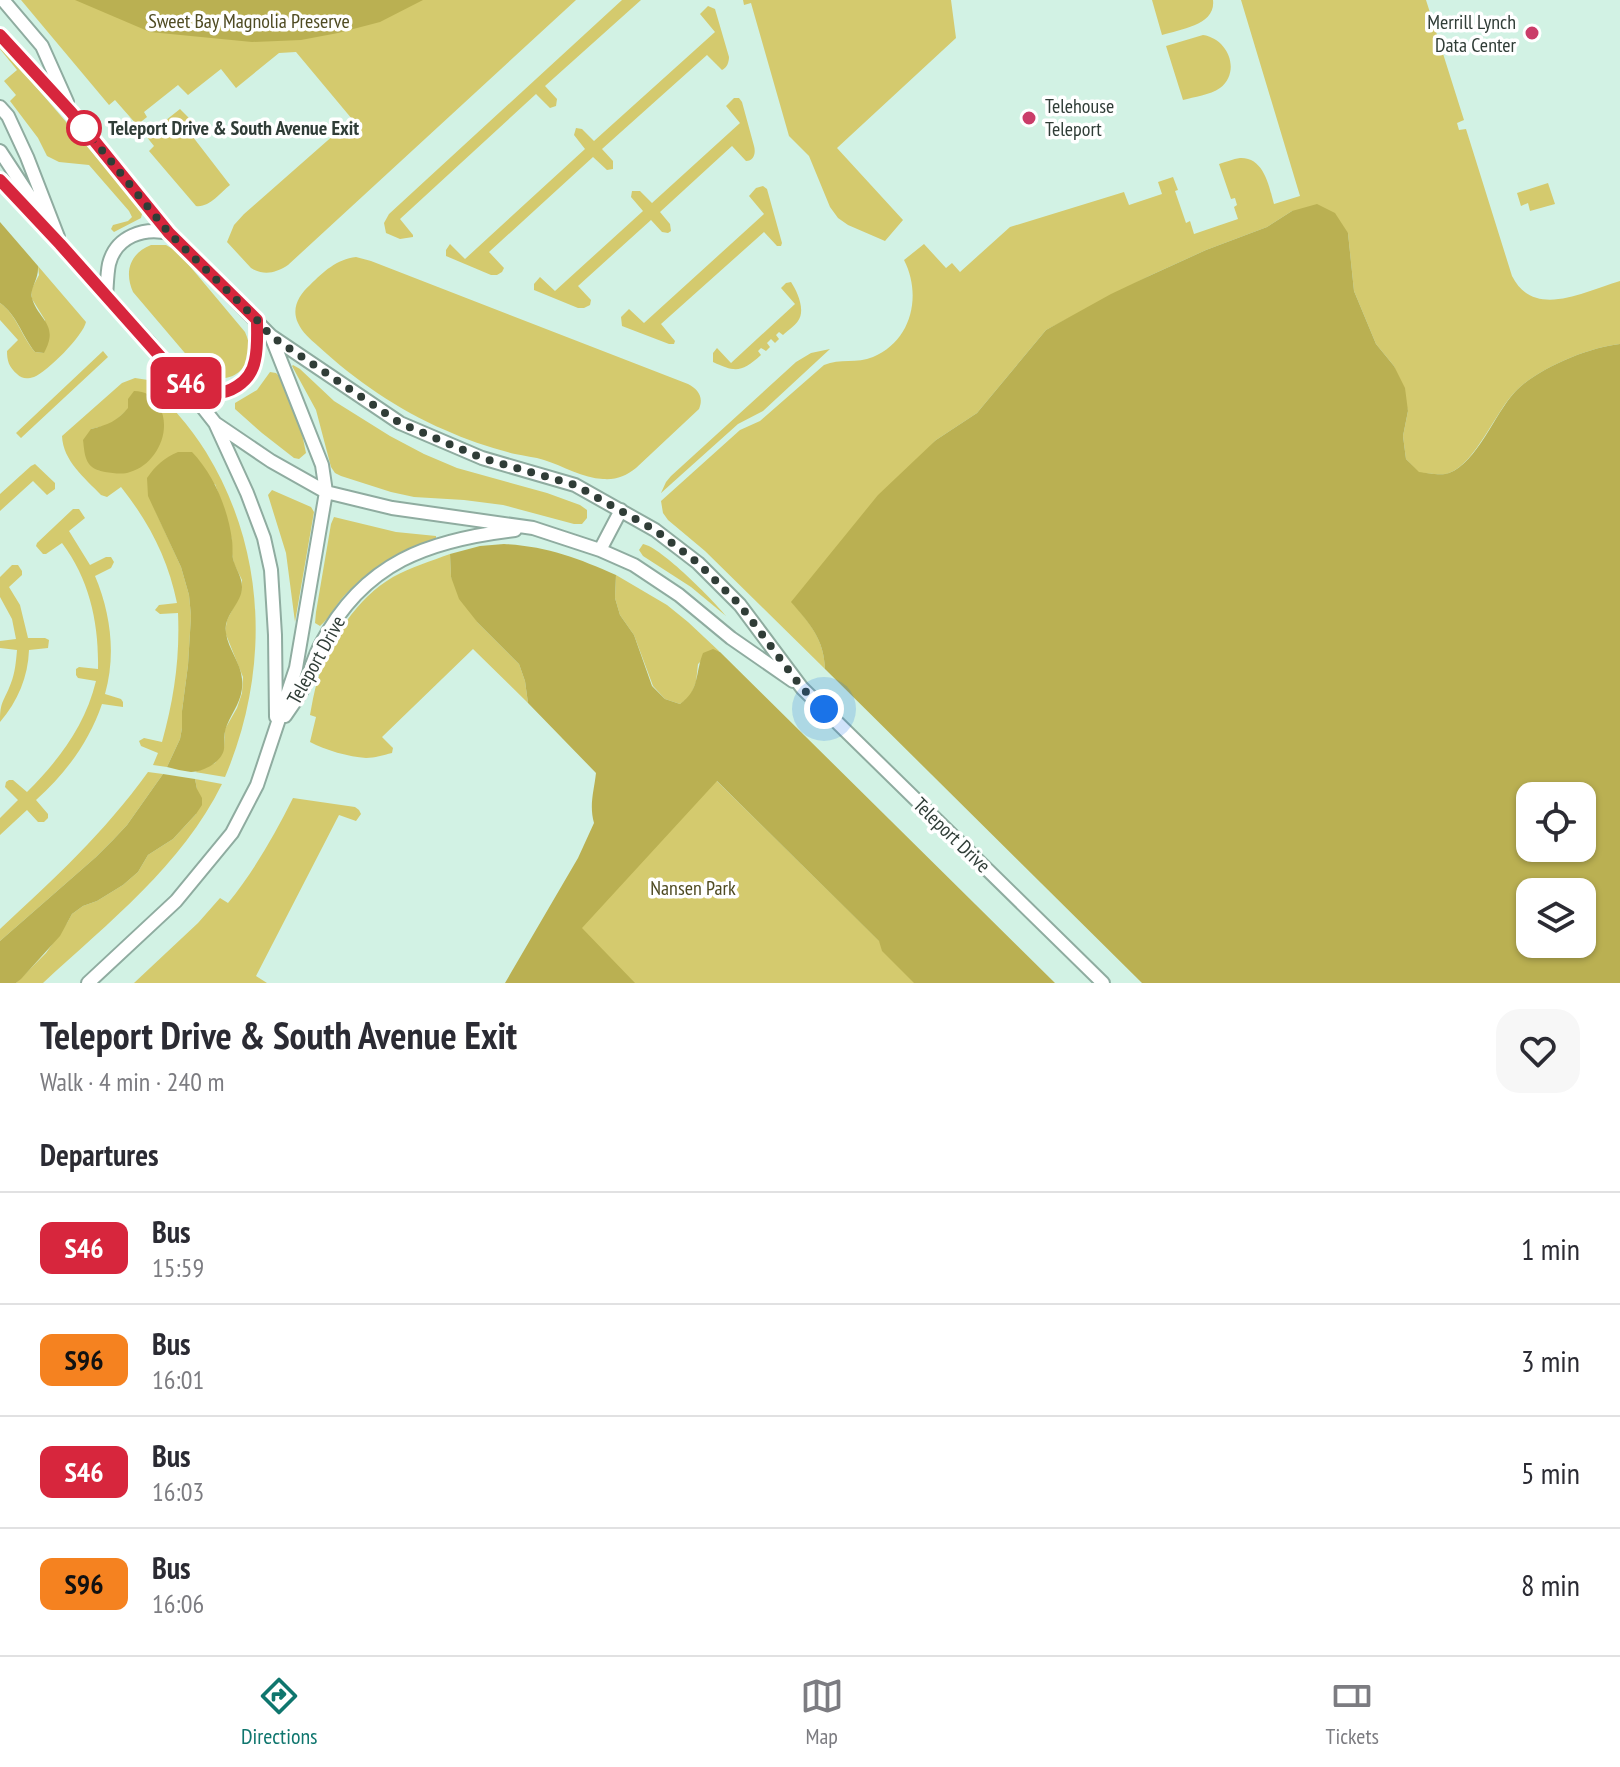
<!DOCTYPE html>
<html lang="en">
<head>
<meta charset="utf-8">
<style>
  body { margin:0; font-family:"PT Sans Narrow",sans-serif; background:#f7f7f7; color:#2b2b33; height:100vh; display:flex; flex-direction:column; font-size:30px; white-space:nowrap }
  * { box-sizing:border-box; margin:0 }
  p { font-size:26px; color:#7c7c81 }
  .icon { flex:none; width:44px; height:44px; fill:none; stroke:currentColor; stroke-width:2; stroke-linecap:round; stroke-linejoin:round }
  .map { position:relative; height:983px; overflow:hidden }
  .details { display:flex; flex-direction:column; background:#fff; flex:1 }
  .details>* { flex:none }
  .badge { padding:0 16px; border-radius:12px; font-size:28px; line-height:52px }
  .controls { position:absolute; left:1516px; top:782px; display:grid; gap:16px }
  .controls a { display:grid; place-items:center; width:80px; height:80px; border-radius:16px; background:#fff; box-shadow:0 2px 6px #0004; font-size:40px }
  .you { position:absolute; width:40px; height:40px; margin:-20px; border:6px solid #fff; border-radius:50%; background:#1a73e8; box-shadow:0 0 0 12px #1a73e833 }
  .map>.badge { position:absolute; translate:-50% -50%; box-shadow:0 0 0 4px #fff }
  h2 { padding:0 40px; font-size:30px; line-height:72px }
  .round { display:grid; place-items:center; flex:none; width:84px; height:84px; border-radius:24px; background:#f7f7f7 }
  .headline { display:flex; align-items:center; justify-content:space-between; height:136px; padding:0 40px }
  h1 { font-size:38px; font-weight:800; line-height:60px }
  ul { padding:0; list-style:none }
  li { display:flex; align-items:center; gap:24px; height:112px; padding:0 40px; border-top:2px solid #e1e1e2 }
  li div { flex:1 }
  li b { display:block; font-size:30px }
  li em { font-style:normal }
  li .badge { min-width:88px; font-weight:700; text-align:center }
  .menu { display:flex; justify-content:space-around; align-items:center; height:112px; border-top:2px solid #e1e1e2; background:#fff; font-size:22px; color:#7c7c81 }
  .menu a { display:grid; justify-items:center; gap:4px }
  .menu .on { color:#0f766e }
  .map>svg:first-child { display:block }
  .green { fill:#d4ca6e; fill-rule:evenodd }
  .forest { fill:#bab052; fill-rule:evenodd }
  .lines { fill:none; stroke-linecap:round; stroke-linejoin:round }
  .service-casing { stroke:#8faca0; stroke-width:16 }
  .service { stroke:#fff; stroke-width:12 }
  .line-casing { stroke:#fff; stroke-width:18 }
  .line { stroke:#d7263d; stroke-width:12 }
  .walk { stroke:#303d37; stroke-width:8; stroke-dasharray:0 14.4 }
  .poi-dot { fill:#ca3d69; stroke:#fff; stroke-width:3 }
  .stop-dot { fill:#fff; stroke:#d7263d; stroke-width:4 }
  .labels { text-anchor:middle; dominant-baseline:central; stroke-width:7; stroke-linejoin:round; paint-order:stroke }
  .park-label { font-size:20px; fill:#4f4b23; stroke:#fff }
  .poi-label { font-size:20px; fill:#303d37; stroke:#fff; text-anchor:end }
  .stop-label { font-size:20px; font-weight:bold; fill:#303d37; stroke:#fff; text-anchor:start }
  .street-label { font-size:20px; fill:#303d37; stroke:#fff }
</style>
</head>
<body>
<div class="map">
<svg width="1620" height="983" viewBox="0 0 1620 983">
  <rect width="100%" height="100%" fill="#d2f2e4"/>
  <path class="green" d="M21 0H576L288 265C276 273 264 276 251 268L227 242 234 225 244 214 352 119 296 52 279 53 236 88 221 69 188 95 178 85 144 112 147 117 137 125 115 100 109 105Z
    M622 0H641L545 86 557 99 556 106 550 108 536 94 400 219 413 235V237L400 239 386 233 384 223 389 214Z
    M743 0H951L956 38 837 148 903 220 885 241 848 225 838 218 830 207 809 156 789 136 751 3 744 5Z
    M1152 0H1213C1216 25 1181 29 1162 35Z
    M1241 0H1426L1464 120 1457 123 1459 130 1466 129 1512 276C1534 320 1585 291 1620 281V344C1589 347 1536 369 1515 392 1495 412 1476 463 1449 473 1442 476 1427 473 1419 473L1406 459 1403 436 1408 411 1394 366 1376 344 1354 291 1348 233 1292 211 1267 227 1206 250 1149 276 1046 330 977 413 936 440 792 602C810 624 824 639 825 669L705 551 668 520 663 513 661 501 740 430 760 421 824 365C840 358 857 364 873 357 912 341 922 295 904 260L924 244 946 268 952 263 960 272 1010 227 1124 192 1129 205 1162 194 1158 182 1173 177 1178 190 1175 191 1186 223 1190 221 1194 234 1238 219 1234 207 1237 205 1235 198 1231 199 1219 164C1226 162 1233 159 1240 158 1264 157 1269 186 1274 204L1300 196Z
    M708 6 715 9 729 57C729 62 727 68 722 70L707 55 602 149 613 161V169L607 170 593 157 489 252 504 268 502 272 497 275H491L446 256V250L450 244 465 259 585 149 574 135 576 128 582 129 594 141 715 32 700 14Z
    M1203 35C1229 39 1241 72 1220 88 1210 95 1194 97 1183 100L1166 46Z
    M0 45 140 208 142 214 141 218 114 232 111 229 113 225 128 221 132 217 129 211 89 165 59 162 47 156 38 138 10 101 16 95 4 81 17 70 0 49Z
    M734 98H739L742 102 754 146C756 153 754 161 746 161L732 146 660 212 670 224 671 231 668 233 662 232 651 220 578 286 591 300 590 305 584 308H578L534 290V284L540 277 555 291 643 211 631 197 632 191H640L652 203 740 123 726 106Z
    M180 109 192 121 191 130 193 137 230 185C220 193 209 208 196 206L149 151 154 146 146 136Z
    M1548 183 1555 204 1530 211 1528 203 1521 206 1517 193Z
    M763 186 767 189 782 243 781 246H777L764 232 661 324 675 341 674 344H669L622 326 621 317 629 309 644 323 764 214 749 196 756 188Z
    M151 245H166L178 252 245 332C260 364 231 391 201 372L133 292C124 272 130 253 151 245Z
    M356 257 371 261 688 384C698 389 704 397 699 409L636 468C626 476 616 480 603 479 583 478 563 466 544 460 535 457 524 456 515 454 491 448 467 440 445 430 398 410 355 380 318 346 310 339 302 332 298 323 291 308 299 295 310 285 323 272 337 259 356 257Z
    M38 266 86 322C83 336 47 372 34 377 27 379 22 379 17 374 9 367 7 361 7 351L18 340 0 320V303C17 315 21 336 35 352L44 353 45 320 32 299 31 290 39 275Z
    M791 282C797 291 806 310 798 321 795 326 788 330 783 335L779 332 776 335 779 339 775 343 771 339 767 343 770 347 766 351 761 348 758 351 761 355C742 372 736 373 713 362V353L717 348 731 363 795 304 781 288 786 283Z
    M830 349 763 411 738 424 661 493 666 482 671 476 796 362 811 353Z
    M103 351 108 357 21 438 16 433Z
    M293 365 300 369 334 401 390 436 424 454 457 468 547 493 580 505 587 510V518L582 524H574L503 505 464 500 414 497 391 492 341 476 335 473 331 467 316 410 292 366Z
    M270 372 276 373 279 376 300 424 306 453 299 459 294 458 262 433 235 409V403L257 390Z
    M135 378 148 380C168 403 190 426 206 452 267 551 270 671 225 777L195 772 215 763 224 748 225 729 237 708 242 693 243 677 225 632 227 620 241 593 242 580 234 564 232 554V541L225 512 215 484 155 510 181 567 189 595 191 616 188 665 182 711V728L180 739 167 767 153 765 158 753 141 746 139 741 144 738 162 742C174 699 180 658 178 613L160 614 155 610 159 605 177 603C168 559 149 522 121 487L107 497 101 495C85 478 63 461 62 436L122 383ZM129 408 99 471 91 429 112 424Z
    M35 464 55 483V489L47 495 33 481 0 511V494L31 466Z
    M272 490 311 507 314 512 295 622 286 553 268 495Z
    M73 509H79L85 518 69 531 90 565 106 557H111L114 562 111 568 95 576C111 614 116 655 105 694L121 699 123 702V707L102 704C89 742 66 773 36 800L48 814V818L44 822H38L27 810 0 835V818L18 800 5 787 6 782 9 780H13L27 792C59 760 85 726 96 681L78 678 76 675V669L79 667 98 669C99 624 90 580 62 543L46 554H43L36 546 37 543Z
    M334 517 396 532 436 536V539C401 549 369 569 344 596 335 606 329 619 320 626L315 623 316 612 331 524Z
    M643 544C661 547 714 601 726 616L691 587 643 556 639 550Z
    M450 554 451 577 478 623 519 664 525 681 528 703 473 649 382 737 393 748 392 753C383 755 375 758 366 758 349 757 325 750 310 742L316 717 310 715C312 704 314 691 318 679 330 640 357 598 393 577 411 567 431 561 450 554Z
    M12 565H18L22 571V575L9 587 20 605 28 638H45L49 640 48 648 29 650C28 677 18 701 0 722 0 700 4 702 11 683 15 673 16 662 17 650L0 648V641L16 639 12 619 0 597V577Z
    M616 575 667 605 688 622 720 652 713 650 698 664 696 682 690 697 680 704 665 699 653 686 634 635 620 615 615 598Z
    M669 734 922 983H532Z
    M148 772 163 774 127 825 113 840 96 857 0 941V929C55 878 104 833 148 772Z
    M195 779 222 784C182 865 109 922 43 983H16L46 953 67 923 72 914 83 906 97 901 123 885 138 872 148 855 173 839 196 814 197 789Z
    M293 798 355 807 359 810 361 814 356 821 339 815 256 976 267 983H134L198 923 220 898 228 903C254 871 274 836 293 798Z"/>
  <path class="forest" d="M75 0H423L380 22 338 33 301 40 252 42 150 32Z
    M1317 204 1335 213 1348 233 1354 291 1376 344 1394 366 1405 388 1408 411 1403 436 1406 459 1419 472C1427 473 1442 476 1449 473 1477 463 1495 413 1515 392 1536 369 1589 347 1620 344V983H1142L825 669C824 639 810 624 791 602L878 495 936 440 977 413 1046 330 1111 294 1149 276 1206 250 1267 227 1292 211ZM1530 796H1582V848H1530ZM1530 892H1582V944H1530Z
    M0 222 38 266C39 280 29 289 32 298 38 320 60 324 44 353L35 352C22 336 17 315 0 303Z
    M134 391C145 391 153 396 159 406 173 430 156 465 130 472 123 475 113 473 105 472 99 471 93 469 89 464 84 457 84 447 83 440L91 429C108 425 117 421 128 408V399Z
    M178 452H192C214 475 228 509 232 540 233 547 232 552 233 559 236 571 245 580 241 594 237 607 223 618 226 633 228 649 241 663 242 679 244 698 234 709 227 725 223 734 225 741 224 749 222 762 203 772 191 772 183 771 175 769 167 767L180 739 182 728V711L188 665 191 616 189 595 181 567 148 496 147 478C156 465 164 458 178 452Z
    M504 544C546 546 578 558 616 575L615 598 620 615 634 635 652 686 665 699 680 704C700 690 695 673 703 653L713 649 720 652 1055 983H914L882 951 879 941 717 781 582 928 635 983H505L578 858 594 823C589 805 594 791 596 773L528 703 525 681 519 664 478 623 459 599 451 577 450 554 480 546Z
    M163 774 195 779 197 789 202 798V805L196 814 173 839 148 855 138 872 123 885 97 901 83 906 72 914 60 936 21 979 16 983H0V941L96 857 113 840 127 825Z"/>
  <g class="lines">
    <g class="service-casing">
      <path id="service" d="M3 0 42 46 67 102
        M0 35 71 112 169 233 271 336 400 423 482 458 575 485 655 530 698 563 740 605 802 688 1103 983
        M0 107 8 116 27 157 58 237
        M0 151 42 215
        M0 180 60 244 147 340 182 381 215 423 247 493 264 538 271 570 275 635 276 717
        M106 296C107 285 107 274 109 264 116 236 144 227 169 233
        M188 385C214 400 249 392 255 360 258 347 257 333 257 320
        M215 423 271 461 326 492 392 508 533 528 600 550 634 565 679 595 731 638 793 681
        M600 550 621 510
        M285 716C291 707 297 699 302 690 310 675 313 658 321 644 364 562 429 540 515 530
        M88 983 176 901 232 833 257 785 296 668 326 492 322 465 271 336"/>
    </g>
    <use href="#service" class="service"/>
  </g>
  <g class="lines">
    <g class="line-casing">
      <path id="line" d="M0 35 71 112 169 233 257 320C257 333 258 347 255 360 251 382 228 397 206 392 197 390 190 386 182 381L60 244 0 180"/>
    </g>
    <use href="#line" class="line"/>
    <path class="walk" d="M84 128 169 233 257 320 271 336 400 423 482 458 575 485 655 530 698 563 740 605 802 688 824 709"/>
  </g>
  <g class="poi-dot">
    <circle cx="1532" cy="33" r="8"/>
    <circle cx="1029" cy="118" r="8"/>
  </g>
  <circle class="stop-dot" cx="84" cy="128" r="16"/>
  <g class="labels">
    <g class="park-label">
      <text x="249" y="21">Sweet Bay Magnolia Preserve</text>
      <text x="693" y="888">Nansen Park</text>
    </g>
    <g class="poi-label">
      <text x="1516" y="22">Merrill Lynch<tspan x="1516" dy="23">Data Center</tspan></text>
      <text x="1045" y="106" text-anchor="start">Telehouse<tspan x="1045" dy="23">Teleport</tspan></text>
    </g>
    <g class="stop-label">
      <text x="108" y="128">Teleport Drive &amp; South Avenue Exit</text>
    </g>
    <g class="street-label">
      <text transform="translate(316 660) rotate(-61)">Teleport Drive</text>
      <text transform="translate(952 835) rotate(44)">Teleport Drive</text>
    </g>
  </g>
</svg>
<div class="controls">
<a><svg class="icon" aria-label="locate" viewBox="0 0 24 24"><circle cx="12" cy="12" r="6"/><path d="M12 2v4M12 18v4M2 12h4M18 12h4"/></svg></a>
<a><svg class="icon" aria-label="layers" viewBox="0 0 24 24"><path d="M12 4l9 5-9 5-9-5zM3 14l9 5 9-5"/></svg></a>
</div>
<div class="you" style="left:824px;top:709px"></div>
<b class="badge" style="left:186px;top:383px;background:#d7263d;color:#fff">S46</b>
</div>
<section class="details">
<div class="headline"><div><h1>Teleport Drive &amp; South Avenue Exit</h1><p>Walk · 4 min · 240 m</p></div><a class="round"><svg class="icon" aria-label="heart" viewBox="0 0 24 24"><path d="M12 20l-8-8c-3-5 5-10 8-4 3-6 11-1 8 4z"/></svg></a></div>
<h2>Departures</h2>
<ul>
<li><span class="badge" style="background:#d7263d;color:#fff">S46</span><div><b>Bus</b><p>15:59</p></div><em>1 min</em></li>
<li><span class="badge" style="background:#f58220;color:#111">S96</span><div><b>Bus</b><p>16:01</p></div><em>3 min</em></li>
<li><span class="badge" style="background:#d7263d;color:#fff">S46</span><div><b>Bus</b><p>16:03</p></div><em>5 min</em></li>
<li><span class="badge" style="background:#f58220;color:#111">S96</span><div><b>Bus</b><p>16:06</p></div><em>8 min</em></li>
</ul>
</section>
<nav class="menu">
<a class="on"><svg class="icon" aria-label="directions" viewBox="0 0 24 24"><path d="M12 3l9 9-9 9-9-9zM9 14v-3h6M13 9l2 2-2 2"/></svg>Directions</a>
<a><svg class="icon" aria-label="map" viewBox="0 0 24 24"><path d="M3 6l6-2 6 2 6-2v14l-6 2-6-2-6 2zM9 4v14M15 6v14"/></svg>Map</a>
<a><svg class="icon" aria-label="tickets" viewBox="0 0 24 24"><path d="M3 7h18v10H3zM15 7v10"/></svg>Tickets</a>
</nav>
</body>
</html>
